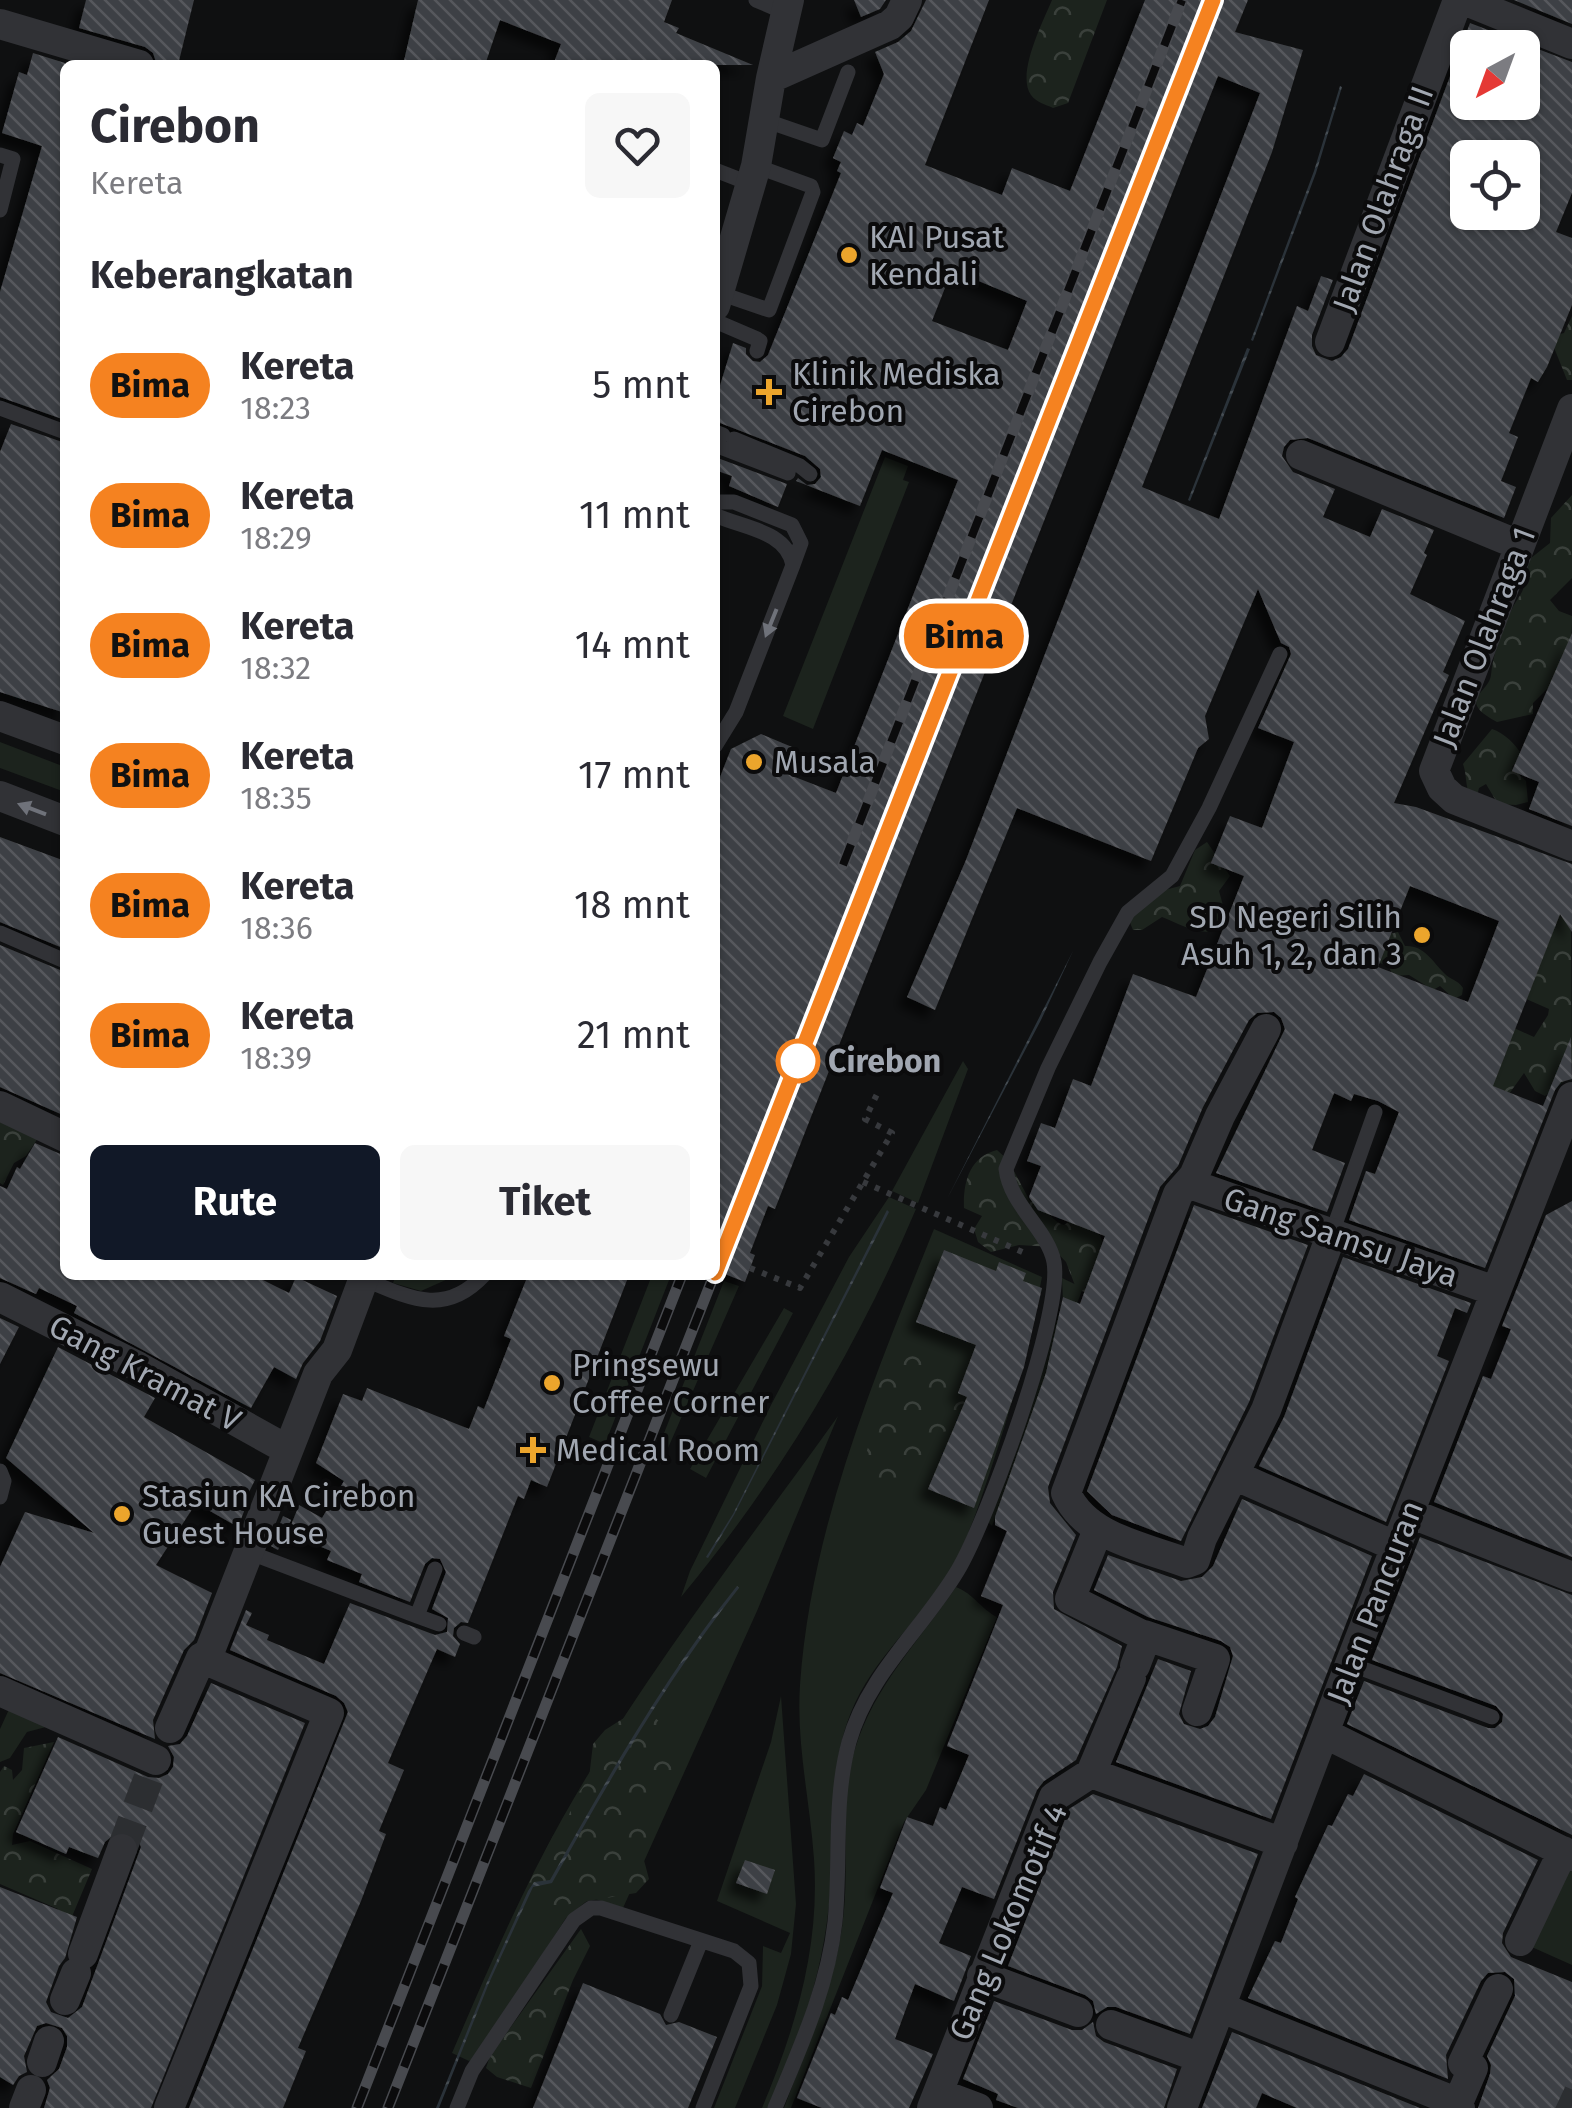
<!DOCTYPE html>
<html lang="id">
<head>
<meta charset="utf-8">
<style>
  body { margin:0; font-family:"Fira Sans",sans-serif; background:#f7f7f7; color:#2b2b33; height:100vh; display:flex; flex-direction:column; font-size:38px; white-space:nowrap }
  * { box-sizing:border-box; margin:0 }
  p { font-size:32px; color:#7c7c81 }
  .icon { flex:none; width:55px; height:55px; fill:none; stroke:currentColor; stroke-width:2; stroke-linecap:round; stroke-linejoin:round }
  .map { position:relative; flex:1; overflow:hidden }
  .drawer { position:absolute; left:60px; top:60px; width:660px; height:1220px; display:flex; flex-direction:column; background:#fff; border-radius:15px; box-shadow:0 2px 8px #0004 }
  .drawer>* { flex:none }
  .badge { padding:0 20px; border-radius:32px; font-size:35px; line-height:65px }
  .needle { width:65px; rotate:221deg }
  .fabs { position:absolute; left:1450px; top:30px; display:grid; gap:20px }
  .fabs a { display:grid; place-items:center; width:90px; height:90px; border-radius:15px; background:#fff; box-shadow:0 2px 8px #0004; font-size:50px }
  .map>.badge { position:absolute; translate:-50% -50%; box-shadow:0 0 0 5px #fff }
  h2 { padding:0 30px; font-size:38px; line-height:90px }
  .round { display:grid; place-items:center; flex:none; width:105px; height:105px; border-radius:15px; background:#f7f7f7 }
  .headline { display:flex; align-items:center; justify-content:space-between; height:170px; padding:0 30px }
  h1 { font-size:48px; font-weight:700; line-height:75px }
  .primary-button { display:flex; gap:20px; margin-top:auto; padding:20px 30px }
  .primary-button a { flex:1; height:115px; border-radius:15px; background:#111827; color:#fff; font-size:40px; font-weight:700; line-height:115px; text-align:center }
  .primary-button a+a { background:#f7f7f7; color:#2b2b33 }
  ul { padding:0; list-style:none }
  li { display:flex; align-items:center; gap:30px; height:130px; padding:0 30px }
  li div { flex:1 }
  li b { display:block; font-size:38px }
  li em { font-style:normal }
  li .badge { min-width:110px; font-weight:700; text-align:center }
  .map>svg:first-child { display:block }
  .green { fill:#1c231d }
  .forest { fill:url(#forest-crowns) }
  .water { fill:url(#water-waves) }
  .building { fill:url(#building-back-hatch); fill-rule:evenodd; filter:url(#shadow) }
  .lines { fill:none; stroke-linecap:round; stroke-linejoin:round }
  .minor-tunnel { stroke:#2c2e31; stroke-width:30; stroke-dasharray:30 15; stroke-linecap:butt }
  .path { stroke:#37393d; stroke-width:6; stroke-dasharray:5 8; stroke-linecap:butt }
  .service { stroke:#313236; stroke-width:15 }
  .minor { stroke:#313236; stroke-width:30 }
  .rail-casing { stroke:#484a4f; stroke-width:11 }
  .rail { stroke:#0b0b0c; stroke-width:8; stroke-dasharray:22; stroke-linecap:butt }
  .oneway { fill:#6f727a }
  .line-casing { stroke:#fff; stroke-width:22 }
  .line { stroke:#f58220; stroke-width:15 }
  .poi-dot { fill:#eca52c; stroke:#0b0b0c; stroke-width:4 }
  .stop-dot { fill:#fff; stroke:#f58220; stroke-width:5 }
  .labels { text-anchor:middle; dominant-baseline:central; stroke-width:8; stroke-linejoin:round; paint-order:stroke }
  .street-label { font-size:32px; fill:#a1a7b1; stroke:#0b0b0c }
  .poi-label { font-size:32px; fill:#a1a7b1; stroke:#0b0b0c; text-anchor:start }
  .stop-label { font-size:32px; font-weight:bold; fill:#a1a7b1; stroke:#0b0b0c; text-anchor:start }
</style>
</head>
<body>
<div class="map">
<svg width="1572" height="2108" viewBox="0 0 1572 2108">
  <defs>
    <pattern id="forest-crowns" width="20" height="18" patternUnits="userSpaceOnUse" patternTransform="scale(2.5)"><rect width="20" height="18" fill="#1c231d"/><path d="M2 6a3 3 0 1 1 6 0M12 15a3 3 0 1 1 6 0" fill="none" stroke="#3a403b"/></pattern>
    <pattern id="water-waves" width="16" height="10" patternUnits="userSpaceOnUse" patternTransform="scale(2.5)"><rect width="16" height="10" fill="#2a3239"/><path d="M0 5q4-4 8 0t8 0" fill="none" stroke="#464d53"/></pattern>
    <pattern id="building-back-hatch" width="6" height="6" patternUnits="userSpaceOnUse" patternTransform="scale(2.5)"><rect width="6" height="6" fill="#3e4044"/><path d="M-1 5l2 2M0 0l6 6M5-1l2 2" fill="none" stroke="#57595d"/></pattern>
    <filter id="shadow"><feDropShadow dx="-9" dy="9" stdDeviation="5" flood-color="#0009"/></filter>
  </defs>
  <rect width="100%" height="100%" fill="#0f1011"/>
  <path class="green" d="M885 457 908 466 903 480 909 482 813 729 783 716Z
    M0 742 65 767V792L0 768Z
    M963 1061 968 1069 918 1203 892 1191Z
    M889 1197 916 1209C856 1350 779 1479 681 1597L690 1571 771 1405 849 1257Z
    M934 1229 1042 1277C1029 1346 1011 1409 989 1475 979 1504 970 1533 956 1560 929 1612 880 1650 855 1703 825 1768 836 1836 829 1905 821 1981 799 2038 770 2108H762C796 2027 820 1947 814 1859 810 1801 796 1743 800 1685 811 1526 875 1376 934 1229Z
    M396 1275H457L421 1291 393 1283Z
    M652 1275H671L605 1444 589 1437Z
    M1062 1278 1083 1288 992 1526 988 1522 1063 1302Z
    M724 1281 739 1286 661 1464 653 1461Z
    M784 1308 793 1313 706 1478 690 1469Z
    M838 1416 757 1611 623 1908 595 1899 588 1900 566 1918 475 2059 469 2061 452 2053C486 1974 520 1894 562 1819 642 1677 744 1548 838 1416Z
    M956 1587C974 1594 981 1609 997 1617L926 1790 904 1822 791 2108H784C808 2043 838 1979 844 1910 849 1857 839 1800 855 1749 874 1686 920 1640 956 1587Z
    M781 1696 796 1904 791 1954 777 2005 735 2108H714L762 1986 763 1946 781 1953 790 1933 717 1901 771 1742Z
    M11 1705 46 1727 27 1732 10 1758 0 1762V1729Z
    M1572 1864V1965L1525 1944Z"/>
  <path class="forest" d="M1052 0H1107L1068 103 1053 108C1045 104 1037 103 1031 95 1016 74 1043 22 1052 0Z
    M1572 316V380H1567L1553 345 1557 335 1564 333Z
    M1572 495V578L1550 600 1559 611 1572 616C1572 662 1565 672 1533 703V714L1497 722C1455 700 1489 693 1491 675 1493 653 1502 630 1512 609 1516 600 1525 591 1525 581 1525 579 1522 568 1521 566L1550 543 1551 518Z
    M1492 729C1504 733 1516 744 1522 756L1512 767 1526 781 1528 802 1516 805 1498 804 1486 784 1479 788 1477 796H1470C1465 785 1467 775 1463 764Z
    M1207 842 1230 876 1219 891 1224 909 1222 928C1202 938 1182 925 1162 917L1142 930H1133L1129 920 1161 891 1180 886 1195 850Z
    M1553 911 1571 923 1572 1062 1566 1080 1545 1096 1535 1091 1524 1073 1509 1094 1435 1083 1514 1028 1534 1037 1548 1015 1549 1009 1524 998Z
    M1398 932 1405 946C1424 945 1432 961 1444 973 1450 980 1457 979 1463 988L1462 995 1454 999 1440 986 1433 990 1409 975 1393 976 1389 967 1378 962 1390 934Z
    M0 1115 38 1138 26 1156 14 1163 3 1185 0 1183Z
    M997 1150 1008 1160 1030 1201C1048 1206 1050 1221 1064 1225L1074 1218 1100 1235 1102 1241 1094 1290 1084 1292 1076 1288 1066 1262 1052 1247 1019 1245 991 1252 978 1242 974 1229 982 1216 964 1208C963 1183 969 1157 997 1150Z
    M900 1344 933 1349 954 1369 973 1368 966 1427 938 1433C931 1442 934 1447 930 1456 920 1479 886 1500 863 1487L861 1471 873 1430 878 1381 889 1353Z
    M646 1715C671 1720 682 1753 673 1776 669 1787 658 1793 652 1802L653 1828 641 1849 649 1879 636 1893 552 1907 541 1906 533 1901 529 1883 553 1836 564 1829 575 1798 589 1778 593 1744 605 1730 627 1716Z
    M54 1742 13 1834 12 1845 30 1841 92 1869 15 2052 33 1969 58 1909 0 1884V1772L4 1766 12 1770 13 1780 22 1770 24 1748Z
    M581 1929 590 1946 573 1980 531 2088 497 2077 486 2068 490 2056Z"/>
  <path class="water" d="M1340 86 1342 87 1316 173 1253 341 1251 340 1314 171Z
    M1247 348 1250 349 1190 501 1188 500Z
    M1073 951 1041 1020 947 1199Z
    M887 1210 889 1212 734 1515 708 1558 706 1557 733 1514Z
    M737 1586 739 1588C667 1679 609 1781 552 1883L533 1887 489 1983 439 2108H436L487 1982 528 1891 534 1882 550 1880C607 1779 664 1677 737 1586Z"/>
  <path class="building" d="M86 0H194L178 65H157L153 53 145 47 79 28Z
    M418 0H672L664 22 679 28 676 33 753 65H553L561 44 500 20 485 65H403Z
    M854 0H886L880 9 861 17Z
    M926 0H989L925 165 1002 195 1012 168 1070 191 1145 0H1248L1235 32 1303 50 1272 152 1142 487 1219 519 1297 306 1308 311 1321 276 1333 280 1312 335V346L1316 355 1332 361 1341 357 1348 349 1470 23 1572 62V193L1556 232 1572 238V305L1547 367 1538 382 1531 378 1509 433 1518 437 1501 481 1516 487 1504 518 1308 438 1290 440 1284 447 1282 456 1293 472 1335 489 1323 517 1370 537 1382 509 1434 530 1424 553 1427 555 1410 594 1465 621 1443 672 1449 675 1394 803 1416 807 1572 864V932L1560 914 1493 1086 1543 1106 1571 1037 1572 1079 1561 1082 1555 1090 1485 1268 1349 1220 1366 1171 1375 1174 1399 1112 1378 1101 1354 1094 1351 1101 1334 1093 1312 1150 1345 1163 1327 1212 1216 1173 1285 1029 1281 1018 1274 1012 1257 1013 1249 1020 1203 1107 1178 1166 1160 1187 1048 1487 1050 1503 1076 1535 1053 1592 1054 1609 1122 1646 1117 1667 1076 1760 1044 1781 1037 1790 994 1899 962 1887 939 1943 971 1956 954 2001 915 1984 895 2039 933 2054 909 2108H822L797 2098 831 2013 835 2015 842 1997 848 2000 893 1893 880 1888 907 1817 933 1826 940 1807 946 1810 969 1755 947 1746 1003 1605 981 1596 1007 1531 995 1525V1517L1046 1373 1063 1297 1080 1304 1105 1236 1038 1210 1029 1197 1041 1166 1027 1161 1041 1123 1055 1128 1073 1079 1091 1086 1133 974 1196 997 1244 876 1211 863 1230 816 1262 828 1294 742 1258 728 1291 654 1289 647 1281 643 1258 589 1205 716 1209 739 1198 748 1151 861 1017 808 935 1010 907 997 966 860 1260 93 1218 76 775 1209 768 1206 750 1253 755 1255 745 1282 715 1270V790L731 749 761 734 792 747 782 772 836 793 958 480 882 450 860 506 796 481 798 478 807 485 815 484 821 477 820 469 805 456 715 421V402L733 343 746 348V354L753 361 760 362 768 355 841 173 837 171 841 162 833 158 844 131 852 135 857 123 863 126 884 74 875 52 898 42 911 31ZM1468 48H1522V102H1468ZM1468 158H1522V212H1468ZM952 270 1027 301 1008 350 932 321ZM1410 886 1499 921 1468 1002 1378 967Z
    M1514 0H1572V24Z
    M33 53 65 63V420L0 397V292L42 146 2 133 19 72 27 75Z
    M11 424 65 443V713L0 692V452Z
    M715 457 787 484 778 507 729 486 732 476 715 470Z
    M1572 633V826L1529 809 1539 782 1512 771Z
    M0 837 65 861V949L0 922Z
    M0 945 65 972V1116L0 1087Z
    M35 1143 65 1156V1275H253L289 1293 296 1277 337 1296 320 1341 303 1363 296 1379 274 1367 251 1408 74 1313 77 1306 39 1288 36 1294 0 1278V1186L7 1189 17 1167 20 1169Z
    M1572 1201V1557L1434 1502 1483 1376 1491 1379 1511 1329 1502 1326 1546 1215Z
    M1194 1205 1308 1245 1249 1402 1181 1541 1112 1515 1087 1491Z
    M944 1250 996 1271 999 1262 1026 1273 1023 1281 1042 1288 1024 1367 974 1508 928 1489 967 1397 958 1393 976 1345 916 1322Z
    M1343 1257 1471 1303 1467 1313 1455 1308 1437 1356 1449 1361 1386 1522 1259 1466 1284 1417Z
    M528 1275H629L547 1487 531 1480 524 1499 518 1496 468 1623 461 1622 454 1628 453 1636 460 1644 455 1657 437 1649 388 1763 404 1770 379 1831 386 1834 361 1901 298 2048 306 2051 283 2108H189L348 1712 344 1703 336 1696 230 1650 246 1610 252 1613 246 1625 269 1635 267 1640 324 1664 350 1603 435 1635 447 1632 448 1618 432 1609 446 1572 440 1559 432 1558 425 1564 410 1602 359 1582 362 1574 327 1560 331 1551 288 1533 299 1505 322 1518 344 1481 316 1463 343 1394 362 1401 367 1388 469 1429 478 1406 484 1409 511 1339 504 1336Z
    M0 1318 19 1327 0 1364Z
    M58 1347 155 1398 144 1417 255 1480 245 1500 248 1501 238 1527 196 1503 156 1565 212 1593 194 1640 184 1650 153 1720 155 1739 0 1673V1567L25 1512 94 1533 6 1458Z
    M1242 1499 1372 1556 1271 1819 1116 1762 1158 1659 1191 1671 1179 1714 1184 1724 1200 1729 1208 1726 1215 1717 1233 1656 1230 1647 1221 1641 1148 1617 1094 1590 1108 1555 1181 1581 1202 1577 1213 1566Z
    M283 1516 291 1520 278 1550 271 1546Z
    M1420 1537 1572 1595V1835L1347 1724 1364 1681 1488 1728H1495L1502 1722 1503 1714 1496 1706 1372 1660Z
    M211 1683 305 1723 151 2108H44L50 2088 47 2080 59 2069 67 2047V2036L62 2028 46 2023 37 2026 24 2056 27 2072 19 2076 13 2085 0 2077V1887L77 1917 65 1958 59 1966 46 2002 51 2012 68 2018 82 2007 141 1847 137 1838 129 1832 118 1831 105 1842 98 1858 69 1847 66 1854 16 1832 58 1737 148 1777 159 1778 168 1774 173 1767 174 1757 168 1746 180 1744 187 1736Z
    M1364 1774 1538 1860 1503 1933 1502 1943 1511 1957 1572 1982V2108H1478L1490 2074 1491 2065 1487 2056 1515 1996 1514 1979 1505 1972 1488 1973 1481 1981 1446 2055 1448 2079 1248 1998 1275 1941 1281 1943 1298 1899 1295 1897 1328 1825 1332 1826 1348 1794 1353 1796Z
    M1093 1794 1258 1854 1190 2034 1116 2007H1107L1096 2014 1093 2001 1085 1995 1008 1966 1069 1809Z
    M745 1860 775 1870 767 1894 736 1883Z
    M583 1983 660 2014 666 2025 679 2022 717 2037 688 2108H533Z
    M994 2001 1072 2030H1082L1093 2022 1096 2036 1104 2042 1177 2069 1164 2108H1018L996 2100 998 2094 963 2079Z
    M1232 2032 1420 2108H1297L1262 2093 1256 2108H1202Z"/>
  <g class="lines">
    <path class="minor-tunnel" d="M122 1849 154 1764
      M1559 2100 1572 2106"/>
    <path class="path" d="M863 1182 1027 1254
      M750 1268 800 1288 892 1133 865 1119 879 1090"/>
    <path class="service" d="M756 0 784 12
      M764 120 822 140 848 72
      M0 155 13 159 0 210
      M715 170 751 184
      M719 293 769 310 813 192 811 186 756 166
      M715 321 757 339 760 341 757 351
      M0 408 65 432
      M715 432 723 435
      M734 439 800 466 810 474
      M715 445 788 473
      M715 502H734L792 525 801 543 793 565
      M715 515C742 528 786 530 793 565L736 712 715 746
      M0 933 65 961
      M1332 1233 1375 1112
      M364 1279C409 1298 445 1317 484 1275
      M0 1471 4 1481 0 1497
      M248 1552 417 1616 435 1569
      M417 1616 439 1624
      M464 1633 474 1637
      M1350 1664 1492 1717
      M671 2015 701 1941
      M457 2108 472 2071 574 1920 591 1908H601L734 1951 749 1963 751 1986 703 2108
      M775 2108C800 2048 828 1987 835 1922 841 1861 833 1801 849 1742 868 1674 923 1629 958 1570 987 1521 1063 1315 1054 1262 1048 1230 1010 1205 1006 1169L1048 1068 1100 962 1128 912 1172 876 1209 808 1280 654"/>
    <path class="minor" d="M1464 0 1572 44
      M0 24 139 65
      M771 78 890 25 899 17 907 0
      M715 306 756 166 771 78 789 0
      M1330 342 1458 0
      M1572 409 1434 771 1442 788 1454 799 1572 846
      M1301 455 1519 545
      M0 716 65 740
      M0 796 65 821
      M1266 1029 1220 1116 1194 1176 1178 1194 1066 1493C1086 1538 1145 1547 1187 1563L1195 1560 1202 1538 1266 1410 1332 1233
      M0 1106 65 1137
      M1188 1186H1196L1495 1291
      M0 1297 139 1367 288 1450
      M1234 1475 1397 1547
      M1410 1513 1572 1577
      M1098 1530 1070 1599 1146 1637 1135 1666
      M1144 1635 1215 1659 1197 1711
      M0 1691 156 1760
      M170 1728 201 1658 209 1653 318 1374 337 1350 365 1275
      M1324 1733 1572 1856
      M1091 1773 1131 1678
      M1520 1941 1563 1851
      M83 1954 122 1849
      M982 1976 1078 2012
      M65 2000 76 1973
      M1222 2008 1458 2103 1460 2108
      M1111 2025 1201 2058
      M42 2062 49 2041
      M938 2093 978 2108
      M1458 2103 1473 2068 1463 2063 1498 1989
      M24 2108 31 2090
      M169 2108 329 1713 201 1658
      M932 2108 1054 1797 1091 1773 1283 1843
      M1182 2108 1350 1664 1572 1097"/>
    <g class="rail-casing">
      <path id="rail" d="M843 865 1182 0
        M870 876 1212 0
        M726 1244 728 1240
        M357 2108 682 1275
        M388 2108 714 1275"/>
    </g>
    <use href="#rail" class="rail"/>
  </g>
  <defs><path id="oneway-solid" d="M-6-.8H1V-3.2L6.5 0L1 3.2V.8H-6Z" transform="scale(2.5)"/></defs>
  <g class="oneway">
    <use href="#oneway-solid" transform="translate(771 623) rotate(112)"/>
    <use href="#oneway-solid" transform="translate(32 809) rotate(-159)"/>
  </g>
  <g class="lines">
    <g class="line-casing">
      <path id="line" d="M715 1273 1213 0"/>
    </g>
    <use href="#line" class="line"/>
  </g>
  <g class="poi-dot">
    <circle cx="849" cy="255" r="10"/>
    <path d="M764 377h10v10h10v10h-10v10h-10v-10h-10v-10h10z"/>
    <circle cx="754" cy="762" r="10"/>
    <circle cx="1422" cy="935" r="10"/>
    <circle cx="552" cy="1383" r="10"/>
    <path d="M528 1435h10v10h10v10h-10v10h-10v-10h-10v-10h10z"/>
    <circle cx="122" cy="1514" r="10"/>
  </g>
  <circle class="stop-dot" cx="798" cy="1061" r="20"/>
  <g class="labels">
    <g class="street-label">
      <text transform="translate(1383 199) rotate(-70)">Jalan Olahraga II</text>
      <text transform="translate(1484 637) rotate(-69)">Jalan Olahraga 1</text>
      <text transform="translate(1341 1237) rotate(19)">Gang Samsu Jaya</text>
      <text transform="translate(145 1373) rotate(28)">Gang Kramat V</text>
      <text transform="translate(1375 1602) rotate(-69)">Jalan Pancuran</text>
      <text transform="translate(1008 1922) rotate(-67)">Gang Lokomotif 4</text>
    </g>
    <g class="poi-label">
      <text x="869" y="237">KAI Pusat<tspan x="869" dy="37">Kendali</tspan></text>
      <text x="792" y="374">Klinik Mediska<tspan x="792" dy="37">Cirebon</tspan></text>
      <text x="774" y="762">Musala</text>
      <text x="1402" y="917" text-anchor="end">SD Negeri Silih<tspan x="1402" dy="37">Asuh 1, 2, dan 3</tspan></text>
      <text x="572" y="1365">Pringsewu<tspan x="572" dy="37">Coffee Corner</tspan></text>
      <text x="556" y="1450">Medical Room</text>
      <text x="142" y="1496">Stasiun KA Cirebon<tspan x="142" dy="37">Guest House</tspan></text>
    </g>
    <g class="stop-label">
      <text x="828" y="1061">Cirebon</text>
    </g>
  </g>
</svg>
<div class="fabs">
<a><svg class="needle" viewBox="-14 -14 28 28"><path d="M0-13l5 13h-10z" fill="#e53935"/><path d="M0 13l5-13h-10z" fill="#7c7c81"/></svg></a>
<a><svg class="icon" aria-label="locate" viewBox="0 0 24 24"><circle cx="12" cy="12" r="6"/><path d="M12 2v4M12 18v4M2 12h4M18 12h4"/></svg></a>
</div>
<b class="badge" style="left:964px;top:636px;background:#f58220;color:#111">Bima</b>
<section class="drawer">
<div class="headline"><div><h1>Cirebon</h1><p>Kereta</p></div><a class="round"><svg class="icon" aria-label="heart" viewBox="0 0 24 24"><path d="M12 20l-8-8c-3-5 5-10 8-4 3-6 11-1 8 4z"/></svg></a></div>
<h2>Keberangkatan</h2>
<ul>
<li><span class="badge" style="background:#f58220;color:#111">Bima</span><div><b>Kereta</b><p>18:23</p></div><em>5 mnt</em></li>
<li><span class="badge" style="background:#f58220;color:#111">Bima</span><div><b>Kereta</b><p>18:29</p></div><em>11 mnt</em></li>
<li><span class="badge" style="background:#f58220;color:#111">Bima</span><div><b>Kereta</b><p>18:32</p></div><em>14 mnt</em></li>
<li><span class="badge" style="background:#f58220;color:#111">Bima</span><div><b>Kereta</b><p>18:35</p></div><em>17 mnt</em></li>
<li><span class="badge" style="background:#f58220;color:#111">Bima</span><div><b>Kereta</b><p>18:36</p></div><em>18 mnt</em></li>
<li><span class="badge" style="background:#f58220;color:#111">Bima</span><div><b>Kereta</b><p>18:39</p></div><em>21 mnt</em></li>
</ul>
<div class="primary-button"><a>Rute</a><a>Tiket</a></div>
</section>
</div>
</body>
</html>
